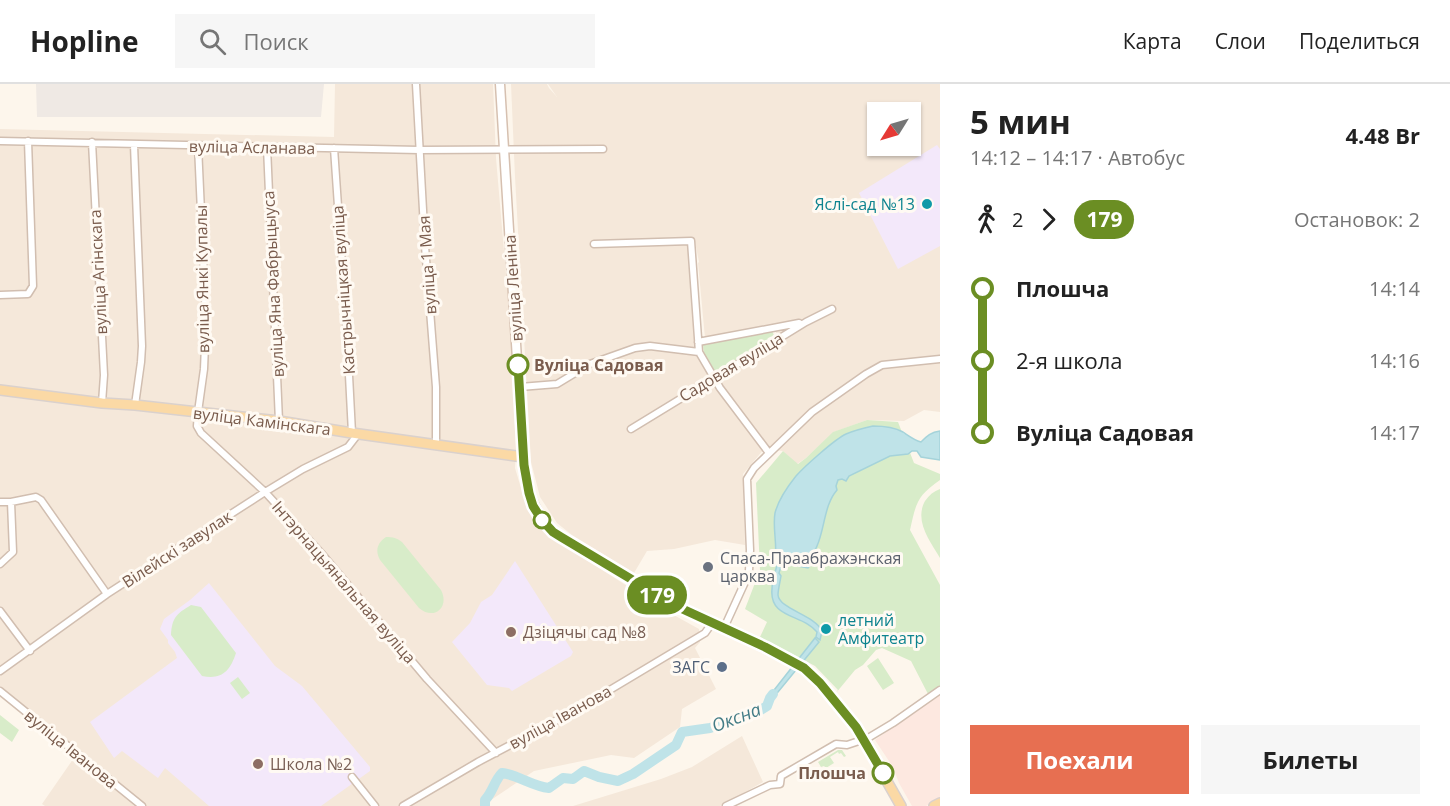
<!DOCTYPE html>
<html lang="ru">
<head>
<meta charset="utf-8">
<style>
  body { margin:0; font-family:"Open Sans",sans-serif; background:#f6f6f6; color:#222; height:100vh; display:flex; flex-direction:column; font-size:22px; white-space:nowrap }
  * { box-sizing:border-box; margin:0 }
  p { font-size:20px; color:#767676 }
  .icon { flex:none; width:33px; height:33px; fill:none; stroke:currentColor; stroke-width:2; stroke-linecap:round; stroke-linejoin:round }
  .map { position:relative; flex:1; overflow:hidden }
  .details { display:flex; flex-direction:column; background:#fff; width:510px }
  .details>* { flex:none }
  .badge { padding:0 12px; border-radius:20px; font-size:21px; line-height:39px }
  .needle { width:39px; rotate:233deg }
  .buttons { position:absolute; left:867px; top:18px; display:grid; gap:12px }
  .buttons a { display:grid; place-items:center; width:54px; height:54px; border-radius:0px; background:#fff; box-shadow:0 2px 4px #0004; font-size:30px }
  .map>.badge { position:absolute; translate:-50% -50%; box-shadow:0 0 0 3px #fff }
  .legs { display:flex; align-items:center; gap:9px; height:66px; padding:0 30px; font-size:20px }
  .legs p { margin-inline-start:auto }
  .headline { display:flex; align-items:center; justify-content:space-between; height:102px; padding:0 30px }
  h1 { font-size:33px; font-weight:700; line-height:45px }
  .button { display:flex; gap:12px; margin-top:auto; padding:12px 30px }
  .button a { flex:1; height:69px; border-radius:0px; background:#e76f51; color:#fff; font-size:24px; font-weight:700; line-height:69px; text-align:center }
  .button a+a { background:#f6f6f6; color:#222 }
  ul { padding:0 30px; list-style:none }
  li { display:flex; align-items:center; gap:21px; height:72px; font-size:22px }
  li i { display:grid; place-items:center; width:9px; height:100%; margin:0 8px; background:currentColor }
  li i::after { content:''; width:15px; height:15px; margin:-8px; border:4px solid; border-radius:50%; background:#fff }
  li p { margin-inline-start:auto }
  li:first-child i { background:linear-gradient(#0000 50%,currentColor 0) }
  li:last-child i { background:linear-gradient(currentColor 50%,#0000 0) }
  header { display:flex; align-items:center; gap:36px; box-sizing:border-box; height:84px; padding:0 30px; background:#fff; border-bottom:2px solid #e0e0e0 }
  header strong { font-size:28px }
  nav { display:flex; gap:33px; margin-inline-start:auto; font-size:21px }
  .search { width:420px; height:54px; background:#f6f6f6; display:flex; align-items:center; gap:15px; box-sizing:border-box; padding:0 21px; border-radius:0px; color:#767676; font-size:22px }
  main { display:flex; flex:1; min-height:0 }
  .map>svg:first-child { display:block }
  .residential { fill:#f5e8da; fill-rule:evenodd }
  .commercial { fill:#fde8e0 }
  .industrial { fill:#efe9e4 }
  .education { fill:#f3e8fa }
  .green { fill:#d8ecc9 }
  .water { fill:#bfe3e8; stroke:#a5d3da; stroke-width:1.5 }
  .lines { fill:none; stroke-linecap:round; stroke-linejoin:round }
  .river { stroke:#bfe3e8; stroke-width:10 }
  .street-casing { stroke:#d1beb0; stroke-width:9 }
  .secondary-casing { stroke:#d6c0b0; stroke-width:11 }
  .primary-casing { stroke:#dad1cd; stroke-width:12 }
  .street { stroke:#fff; stroke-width:6 }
  .secondary { stroke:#fff; stroke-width:8 }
  .primary { stroke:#fbd9a5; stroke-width:9 }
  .line-1-casing { stroke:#fff; stroke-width:14 }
  .line-1 { stroke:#6b8e23; stroke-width:9 }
  .culture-dot { fill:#0f9aa8; stroke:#fffaf3; stroke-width:2 }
  .stop-1-dot { fill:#fff; stroke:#6b8e23; stroke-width:3 }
  .worship-dot { fill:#6b7280; stroke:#fffaf3; stroke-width:2 }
  .education-dot { fill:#8d6e63; stroke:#fffaf3; stroke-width:2 }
  .service-dot { fill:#5c6f8a; stroke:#fffaf3; stroke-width:2 }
  .labels { text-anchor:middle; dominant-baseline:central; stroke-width:6; stroke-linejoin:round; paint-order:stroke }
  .street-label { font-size:16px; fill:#7a5c4d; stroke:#fffaf3 }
  .culture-label { font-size:16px; fill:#0d838f; stroke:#fffaf3; text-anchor:end }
  .stop-label { font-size:16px; font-weight:bold; fill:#7a5c4d; stroke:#fffaf3; text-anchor:start }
  .worship-label { font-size:16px; fill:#5b616d; stroke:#fffaf3; text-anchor:start }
  .education-label { font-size:16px; fill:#785e54; stroke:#fffaf3; text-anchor:start }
  .service-label { font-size:16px; fill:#4e5e75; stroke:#fffaf3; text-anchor:end }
  .water-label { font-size:18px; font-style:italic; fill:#437c86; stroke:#fffaf3 }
</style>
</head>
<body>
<header>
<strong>Hopline</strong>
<div class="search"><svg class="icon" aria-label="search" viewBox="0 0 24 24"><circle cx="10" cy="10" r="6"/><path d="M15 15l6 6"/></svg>Поиск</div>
<nav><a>Карта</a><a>Слои</a><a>Поделиться</a></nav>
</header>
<main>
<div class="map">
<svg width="940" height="722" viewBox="0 0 940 722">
  <rect width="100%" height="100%" fill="#fdf6ec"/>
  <path class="residential" d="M335 0H493L496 74 511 248 516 368 515 384 527 424 536 441 565 462 663 525 699 545 700 558 695 564 716 605 682 625 680 643 634 674 611 671 534 687 482 722H45L42 720 78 668 0 604V45L334 53Z
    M511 0H547L549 4 557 13 548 0H940V328L924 326 904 337 867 336 834 348 806 374 797 380 783 367 764 365 743 390 745 461 715 456 674 465 647 467 634 489 572 451 557 439 540 413 531 378 515 93ZM878 28H910V62H878ZM695 158 699 178 698 179 705 254 773 242 780 257 716 294 704 272 702 259Z
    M742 652 763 698 720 722H573L661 695 692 683Z"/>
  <path class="commercial" d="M940 609V714L926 722H912L899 699 893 683 875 656Z"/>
  <path class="industrial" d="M36 0H324L321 33H37Z"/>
  <path class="education" d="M937 61 940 65V162L898 185 859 109Z
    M515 477 573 568 571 572 512 607 509 604 487 601 452 558 470 539 481 518 492 511Z
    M209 499 275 582 302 602 370 683V687L321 722H209L165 684 158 694 122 667 114 674 90 638 177 574 175 568 168 559V556L160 545 164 535 190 516Z"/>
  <path class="green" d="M824 112 831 124 822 129 815 117Z
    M772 247 775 253 715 289 704 270 703 261Z
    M867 336 898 338 914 379 940 390V396C917 412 916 419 910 446L940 501V604L928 610 911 577 882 564 876 566 863 581 855 586 836 609 838 606 815 582 760 553 767 538 745 525 760 486 756 399 783 367 798 380 806 374 833 348Z
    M940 405V474C930 457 914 437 925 417 929 411 934 407 940 405Z
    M386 453C393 453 397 454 402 458L441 506C450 523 434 537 419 524L380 476C375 467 377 459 386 453Z
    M191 521 201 523 236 569C230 587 222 596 202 592L171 551C172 534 176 530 191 521Z
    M878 574 894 599 883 606 867 582Z
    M238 593 250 609 242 615 230 599Z
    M0 631 19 646 12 658 0 649Z
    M838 666H842L846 672 844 673 841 669 839 670 838 668 830 673 834 679 826 684 824 682 821 683 818 678Z"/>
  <path class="water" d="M873 342C884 342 894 343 903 348 909 352 914 356 921 358 927 352 931 348 940 347V376L921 373 917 367H912L908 370 890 372 849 392 846 397 842 395 838 396 836 402 837 406C824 421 825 444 817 462 816 466 811 469 811 474 811 476 812 477 812 479L808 484 787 480 781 482 779 489 781 492C780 498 778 506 778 511 779 525 815 531 822 547L820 556 816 553 817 548C803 530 769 535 772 505 772 496 775 489 777 481L774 480C779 467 772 445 775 429 778 417 788 402 796 392 804 383 835 355 846 350 855 346 864 344 873 342Z
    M815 554 819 558 778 608 772 614 767 622V615Z"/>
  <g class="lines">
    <path class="river" d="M485 722V716C493 708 494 697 502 689 518 691 532 702 549 704L563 694 573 695 584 687 599 693 618 697 633 690 676 661 682 648 710 644 756 629 767 622 770 614 773 610"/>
    <g class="street-casing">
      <path id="street" d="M416 0 425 162 436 303V361
        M0 57 419 66 603 65
        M92 58 104 291 102 319
        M134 61 142 262 141 278 135 321
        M198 62 206 237 204 285 198 328 197 342 201 349 265 408 321 469 427 595 496 669
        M267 63 279 337
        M334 64 347 253 352 349
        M594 160 691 157 699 268 720 304 769 369
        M0 211 28 210 33 202 28 57
        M698 258 799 239
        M520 303 557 300 590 280 635 264 650 262 699 268
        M631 345 806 238 832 225
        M0 418H11L36 413 41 416 107 510
        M0 480 13 468 11 418
        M0 527 30 567
        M724 544 745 498 749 487 750 466 747 395 754 384 812 328 866 290 882 281 940 275
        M0 587 107 510 265 408 303 385 348 363 358 350
        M0 607 142 722
        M352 693 375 722
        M403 722 478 678 578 625 705 549 712 539
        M726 722 770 701 780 700 781 692 836 660 847 661 868 654 893 639 940 606"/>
    </g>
    <g class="secondary-casing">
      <path id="secondary" d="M500 0 523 373"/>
    </g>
    <g class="primary-casing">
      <path id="primary" d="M0 306 102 319 135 321 279 337 352 349 523 373C526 402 531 426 553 448L676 522 765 563 804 584 820 599 856 643 901 722
        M934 722 940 719"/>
    </g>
    <use href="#street" class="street"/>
    <use href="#secondary" class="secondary"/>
    <use href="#primary" class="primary"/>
  </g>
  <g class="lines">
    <g class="line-1-casing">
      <path id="line-1" d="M518 281 524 381 529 409 533 422 542 436 553 448 561 453 676 522 765 563 804 584 820 599 856 643 883 689"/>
    </g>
    <use href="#line-1" class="line-1"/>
  </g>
  <g class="culture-dot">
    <circle cx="927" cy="120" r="6"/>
    <circle cx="826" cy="545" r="6"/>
  </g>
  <g class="stop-1-dot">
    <circle cx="518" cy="281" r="10"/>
    <circle cx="542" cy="436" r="8"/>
    <circle cx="883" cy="689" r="10"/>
  </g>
  <circle class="worship-dot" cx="708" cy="483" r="6"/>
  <g class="education-dot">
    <circle cx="511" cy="548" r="6"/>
    <circle cx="258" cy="680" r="6"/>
  </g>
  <circle class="service-dot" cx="722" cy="583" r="6"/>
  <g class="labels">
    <g class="street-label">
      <text transform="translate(252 63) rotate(1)">вуліца Асланава</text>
      <text transform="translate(427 181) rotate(-94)">вуліца 1 Мая</text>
      <text transform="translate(98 188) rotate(-93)">вуліца Агінскага</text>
      <text transform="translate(202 195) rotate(-91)">вуліца Янкі Купалы</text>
      <text transform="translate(273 200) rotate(-93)">вуліца Яна Фабрыцыуса</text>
      <text transform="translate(513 204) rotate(-94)">вуліца Леніна</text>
      <text transform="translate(343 206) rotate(-94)">Кастрычніцкая вуліца</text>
      <text transform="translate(731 283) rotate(-31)">Садовая вуліца</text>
      <text transform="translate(262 337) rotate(7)">вуліца Камінскага</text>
      <text transform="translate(177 465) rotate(-33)">Вілейскі завулак</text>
      <text transform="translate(344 498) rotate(49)">Інтэрнацыянальная вуліца</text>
      <text transform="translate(560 633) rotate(-29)">вуліца Іванова</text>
      <text transform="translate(71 665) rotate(39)">вуліца Іванова</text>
    </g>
    <g class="culture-label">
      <text x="915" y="120">Яслі-сад №13</text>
      <text x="838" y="536" text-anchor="start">летний<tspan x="838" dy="18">Амфитеатр</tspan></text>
    </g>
    <g class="stop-label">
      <text x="534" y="281">Вуліца Садовая</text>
      <text x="866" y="689" text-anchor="end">Плошча</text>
    </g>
    <g class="worship-label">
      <text x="720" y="474">Спаса-Праабражэнская<tspan x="720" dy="18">царква</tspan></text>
    </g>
    <g class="education-label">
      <text x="523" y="548">Дзіцячы сад №8</text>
      <text x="270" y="680">Школа №2</text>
    </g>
    <g class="service-label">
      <text x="710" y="583">ЗАГС</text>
    </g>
    <g class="water-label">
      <text transform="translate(736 633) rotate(-21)">Оксна</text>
    </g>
  </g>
</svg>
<div class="buttons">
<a><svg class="needle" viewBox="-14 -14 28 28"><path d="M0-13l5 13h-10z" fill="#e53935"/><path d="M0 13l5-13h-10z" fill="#767676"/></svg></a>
</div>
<b class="badge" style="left:657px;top:511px;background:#6b8e23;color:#fff">179</b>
</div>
<section class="details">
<div class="headline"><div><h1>5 мин</h1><p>14:12 – 14:17 · Автобус</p></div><b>4.48 Br</b></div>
<div class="legs"><svg class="icon" aria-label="walk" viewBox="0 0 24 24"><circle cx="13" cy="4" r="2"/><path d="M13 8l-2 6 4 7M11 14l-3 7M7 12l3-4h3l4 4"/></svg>2<svg class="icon" aria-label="forward" viewBox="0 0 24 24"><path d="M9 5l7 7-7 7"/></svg><b class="badge" style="background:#6b8e23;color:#fff">179</b><p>Остановок: 2</p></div>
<ul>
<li><i style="color:#6b8e23"></i><b>Плошча</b><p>14:14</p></li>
<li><i style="color:#6b8e23"></i><span>2-я школа</span><p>14:16</p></li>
<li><i style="color:#6b8e23"></i><b>Вуліца Садовая</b><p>14:17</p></li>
</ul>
<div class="button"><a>Поехали</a><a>Билеты</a></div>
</section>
</main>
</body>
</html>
